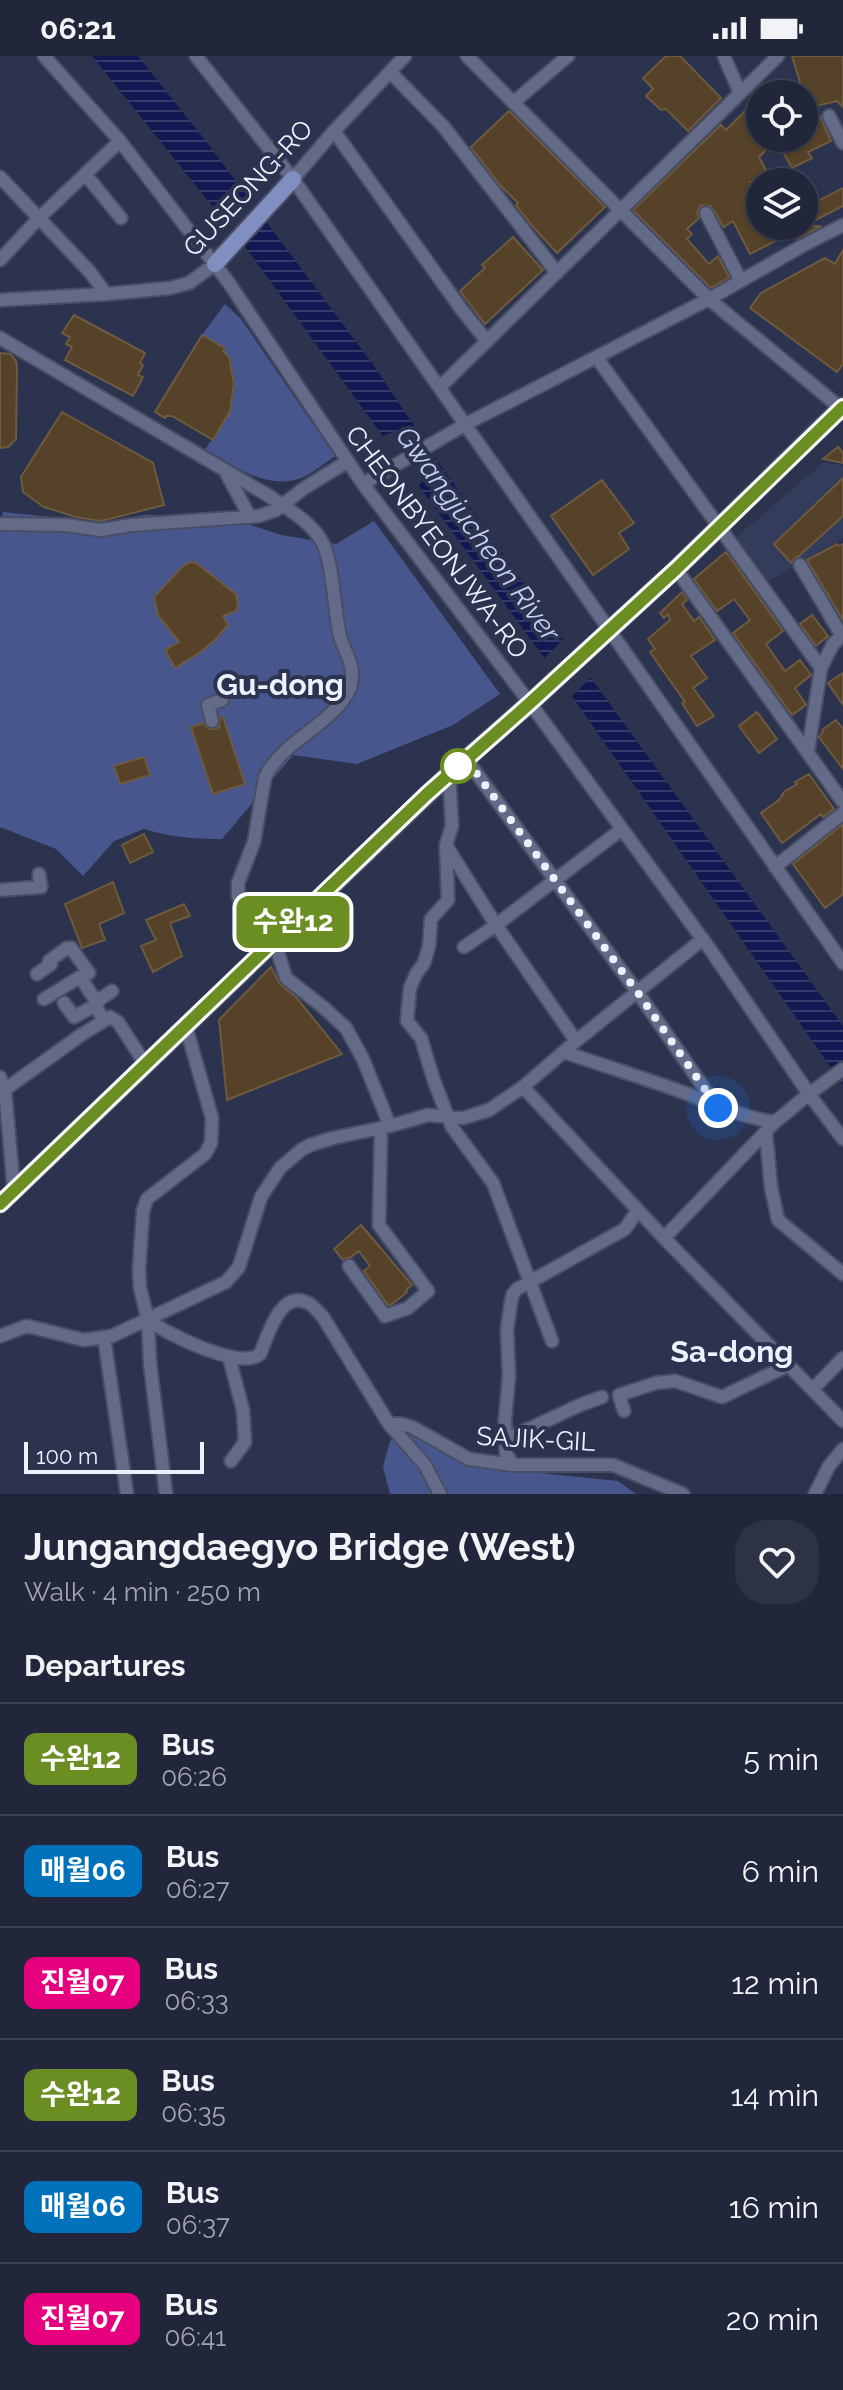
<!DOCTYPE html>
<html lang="en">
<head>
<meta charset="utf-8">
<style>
  body { margin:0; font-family:Raleway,"Noto Sans KR",sans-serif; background:#2d3245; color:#f1f3f6; height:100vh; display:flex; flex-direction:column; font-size:30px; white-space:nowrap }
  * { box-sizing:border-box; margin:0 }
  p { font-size:26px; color:#a2a5af }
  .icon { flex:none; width:44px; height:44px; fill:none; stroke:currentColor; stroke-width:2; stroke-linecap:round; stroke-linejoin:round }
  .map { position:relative; height:1438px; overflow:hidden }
  .panel { display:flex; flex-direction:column; background:#21263a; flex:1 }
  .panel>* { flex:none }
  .badge { padding:0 16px; border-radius:12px; font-size:28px; line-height:52px }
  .fabs { position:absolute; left:746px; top:24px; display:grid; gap:16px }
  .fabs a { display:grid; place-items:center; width:72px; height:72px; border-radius:50%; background:#21263a; box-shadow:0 2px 6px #0004,0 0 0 2px #3e4354; font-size:40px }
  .scale { position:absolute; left:24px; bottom:20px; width:180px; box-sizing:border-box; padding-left:8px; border:4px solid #edf1ff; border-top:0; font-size:22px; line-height:28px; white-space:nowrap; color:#edf1ff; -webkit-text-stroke:6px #2c334e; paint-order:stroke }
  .you { position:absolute; width:40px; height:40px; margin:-20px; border:6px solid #fff; border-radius:50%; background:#1a73e8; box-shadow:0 0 0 12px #1a73e833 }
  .map>.badge { position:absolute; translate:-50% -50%; box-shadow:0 0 0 4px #fff }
  h2 { padding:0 24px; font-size:30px; line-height:72px }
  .round { display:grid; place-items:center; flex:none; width:84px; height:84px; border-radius:32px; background:#2d3245 }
  .summary { display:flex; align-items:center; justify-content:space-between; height:136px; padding:0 24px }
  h1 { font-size:38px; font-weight:700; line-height:60px }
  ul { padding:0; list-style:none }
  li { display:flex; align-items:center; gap:24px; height:112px; padding:0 24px; border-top:2px solid #3e4354 }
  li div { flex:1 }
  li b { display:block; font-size:30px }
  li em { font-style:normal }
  li .badge { min-width:88px; font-weight:700; text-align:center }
  .status { display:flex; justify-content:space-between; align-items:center; height:56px; padding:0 40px; background:#21263a; direction:ltr }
  .status svg { height:22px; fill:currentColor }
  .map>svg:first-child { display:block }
  .built { fill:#343c5c }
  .green { fill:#48568e }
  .water { fill:url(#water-rules) }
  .pier { fill:#2c334e }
  .building { fill:#554228; stroke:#6e5a3e; stroke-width:2 }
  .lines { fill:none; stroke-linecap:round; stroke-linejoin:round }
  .minor-casing { stroke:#494e64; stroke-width:16 }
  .major-casing { stroke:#494e64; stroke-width:20 }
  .minor { stroke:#636b89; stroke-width:12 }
  .major { stroke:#818ec0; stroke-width:16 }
  .line-casing { stroke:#fff; stroke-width:18 }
  .line { stroke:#6b8e23; stroke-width:12 }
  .walk { stroke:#edf1ff; stroke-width:8; stroke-dasharray:0 14.4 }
  .stop-dot { fill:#fff; stroke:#6b8e23; stroke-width:4 }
  .labels { text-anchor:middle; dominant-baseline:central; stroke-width:8; stroke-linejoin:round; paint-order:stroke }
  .street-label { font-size:26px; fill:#edf1ff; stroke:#2c334e }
  .water-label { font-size:28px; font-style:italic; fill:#c6d1f7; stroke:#2c334e }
  .quarter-label { font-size:30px; font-weight:bold; fill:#edf1ff; stroke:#2c334e }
</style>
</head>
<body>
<div class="status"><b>06:21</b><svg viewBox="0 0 49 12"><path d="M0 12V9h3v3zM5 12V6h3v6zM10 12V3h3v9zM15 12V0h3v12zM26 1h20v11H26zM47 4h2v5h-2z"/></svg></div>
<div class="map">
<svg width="843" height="1438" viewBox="0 0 843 1438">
  <defs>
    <pattern id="water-rules" width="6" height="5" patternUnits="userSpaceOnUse" patternTransform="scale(2)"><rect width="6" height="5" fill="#121851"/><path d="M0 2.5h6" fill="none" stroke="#353a6b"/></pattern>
  </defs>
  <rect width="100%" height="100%" fill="#2c334e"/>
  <path class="built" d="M824 406 843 410V482L769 525 733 484Z"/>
  <path class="green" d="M225 248 241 263 335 400C325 407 314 416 304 421 267 436 235 410 205 393 230 362 240 340 229 301L222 296 224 292 202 279Z
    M3 456 61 462 78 467 109 468 143 459H221L281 479 336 488 374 465 500 638 453 669 357 708 293 699 222 783C194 783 171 781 144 773L114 785 83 820 56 793 0 771V475Z
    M427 1378 444 1382 487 1404 540 1417 618 1425 636 1438H390L383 1411 390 1385 402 1379Z"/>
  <path class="water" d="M92 0H138L205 84 372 307 439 407 560 579 843 970V1029L574 643 249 196Z"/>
  <path class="pier" d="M251 139 269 163 257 178 241 192 223 170 238 150Z
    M395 375 410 377 418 382 425 378 439 400 430 404 428 420 415 433 378 382Z
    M566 581 594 619 569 643 541 605Z"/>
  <path class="building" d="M666 0H680L721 42 688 75 666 53 661 54 646 40 653 33 643 22Z
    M792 0H843V51L837 45 811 51 819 58 831 85 808 96 812 102 792 112 780 91 797 82H804V44L806 46Z
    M785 26 798 38H773Z
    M746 54 760 67V82H778L759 101 772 126H750L760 141V170H821L797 183 793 176 750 198 733 165 724 171 711 150 701 149 697 156 699 162 687 173 692 178 687 183 709 208 718 200 729 221 711 232 633 154 721 69 726 74Z
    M509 55 605 151 557 197 535 173 516 149 518 147 499 128 471 91Z
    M843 132V150L804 170V152Z
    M513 181 543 214 485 268 460 235 485 212 482 209Z
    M843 194V308L837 316 750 252 761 237 825 202 835 208Z
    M74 259 145 297 140 307 143 309 138 319 143 321 133 340 65 304 72 291 66 288 70 281 62 277Z
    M202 279 225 292 223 295 229 301 234 328 230 355 213 384 172 360H166L165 362 155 356Z
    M0 297 10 298 16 305 17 311 16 383 8 391 0 392Z
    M62 356 153 407 164 449 101 465 76 461 44 451 23 436 21 421Z
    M838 391 843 397V407L823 403Z
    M843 422V460L799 500 795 502 791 507 774 488Z
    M602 424 634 467 619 477 629 493 593 519 551 460Z
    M837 488 838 490 843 488V564L807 504Z
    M726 496 783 575 766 588 785 615 800 604 811 619 795 632 806 649 792 659 733 577 750 564 734 543 717 555 694 523Z
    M190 506 196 507 236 538 238 549 236 555 223 560 228 569 215 584 199 597 175 612 165 594 179 586 158 559 154 541 183 510Z
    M682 536 687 544 682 548 694 565 699 561 715 584 691 600 707 622 693 632 714 660 697 670 682 647 685 646 650 596 655 593 648 583 670 564 668 558 664 562 660 557Z
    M812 559 828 580 816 590 800 568Z
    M843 617V649L828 627Z
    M757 656 777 683 759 697 739 670Z
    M223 661 245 728 213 738 191 671 203 667 209 673H215L219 671 220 662Z
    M836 664 843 673V713L819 681 823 676 822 674Z
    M144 701 150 719 120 728 114 710Z
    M809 718 834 753 823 761 821 758 782 787 761 757 780 743 784 736 797 728 795 726Z
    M843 768V838L825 852 793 808Z
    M144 778 153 796 130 807 122 789Z
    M113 826 124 857 99 868 105 884 82 892 65 848Z
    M184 848 190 860 170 867 182 900 153 916 141 890 156 884 146 864Z
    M271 911 280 928 296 941 342 998 227 1044 219 964Z
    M361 1169 412 1229 406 1234 407 1236 392 1248 388 1249 364 1215 370 1210 359 1195 351 1201 343 1204 334 1193Z"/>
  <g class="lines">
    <g class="minor-casing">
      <path id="minor" d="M44 0 120 85 229 227 363 428 530 647 712 896 809 1038 843 1083
        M196 0 293 123 843 907
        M467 0 709 243 843 354
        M724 0 740 37
        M390 16 443 70 557 217
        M514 46 568 0
        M829 60 843 87
        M334 75 462 254 486 284
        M85 118 121 162
        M0 121 90 216 106 238
        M293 123 334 75 405 0
        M706 157 741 225
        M0 204 39 162 120 85
        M0 244 106 238 170 232 189 227 215 208
        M0 282 269 440C286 452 310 465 321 484 333 502 334 555 340 580 343 592 351 603 352 615 352 623 352 631 347 638 326 672 283 685 265 721L254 786 238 827V840L243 851 256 867 274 884 286 922 323 951 346 972 363 1003 390 1070
        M597 302 821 612
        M440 331 778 0
        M225 415 250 461
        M363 428 466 368 709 243 802 190 843 169
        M0 468 66 469 101 474 131 469 259 460 276 454 303 433 348 405
        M800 509 842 580
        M676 513 843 746
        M212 665 208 649 222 644
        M808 695 821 612 833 588 843 579
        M466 703 638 937 718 1052
        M449 718 452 770 446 789 448 844 431 863 429 890 424 907 416 918 410 932 407 965 421 982 434 1025 452 1071 493 1127 552 1285
        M447 791 496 869 576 985
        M775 811 843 757
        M0 834 41 831 39 818
        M464 891 496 869 622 773
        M37 918 51 908 49 905 67 892H71L89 917 80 921
        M44 943 80 921 98 948 94 950 104 963
        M96 946 112 935
        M64 947 74 961 94 950
        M564 996C607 1011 651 1024 693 1040 720 1051 746 1062 775 1066
        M0 1021 5 1034 14 1135
        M523 1031 664 1182 843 1365
        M0 1037 81 979 110 961 118 966 146 1009
        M766 1077 771 1131 778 1164 843 1218
        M664 1182 775 1066 809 1038 843 1013
        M349 1210 385 1260 408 1252 428 1235 379 1169 381 1072
        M148 1264C167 1278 241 1315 260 1298 268 1280 280 1233 308 1247 313 1249 319 1257 323 1261L389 1368 425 1409 440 1438
        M0 1280 27 1270 84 1284 112 1280 226 1226 239 1211 261 1141 280 1112 301 1094 310 1089 333 1082 390 1070 428 1059 463 1062 489 1054 523 1031 576 985 703 883
        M104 1281 127 1438
        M229 1301 243 1354 245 1386 231 1405
        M813 1333 843 1302
        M624 1355 619 1339 656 1327 675 1325 722 1341 789 1309
        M389 1368H401L412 1371 469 1403 513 1409H613L683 1438
        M507 1383 580 1349 602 1341
        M513 1409 506 1398 505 1364 509 1320 507 1274 511 1246 513 1238 517 1233 625 1173 638 1154
        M166 1438 150 1307 148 1264 140 1232 139 1214 143 1155 147 1143 205 1098 211 1087 212 1062 186 971
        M815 1438 829 1410 843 1393"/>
    </g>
    <g class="major-casing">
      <path id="major" d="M215 208 293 123
        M0 1148 449 718 530 647 676 513 843 350"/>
    </g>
    <use href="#minor" class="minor"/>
    <use href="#major" class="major"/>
  </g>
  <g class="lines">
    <g class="line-casing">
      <path id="line" d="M0 1148 427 738 530 647 676 513 843 351"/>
    </g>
    <use href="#line" class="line"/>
    <path class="walk" d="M458 710 466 703 638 937 718 1052"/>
  </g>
  <circle class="stop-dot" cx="458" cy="710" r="16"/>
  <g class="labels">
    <g class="street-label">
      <text transform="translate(248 132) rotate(-47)">GUSEONG-RO</text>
      <text transform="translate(437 486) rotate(53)">CHEONBYEONJWA-RO</text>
      <text transform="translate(536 1383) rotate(3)">SAJIK-GIL</text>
    </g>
    <g class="water-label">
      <text transform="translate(478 478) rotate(54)">Gwangjucheon River</text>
    </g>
    <g class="quarter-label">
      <text x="280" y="628">Gu-dong</text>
      <text x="732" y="1295">Sa-dong</text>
    </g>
  </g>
</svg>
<div class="fabs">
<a><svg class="icon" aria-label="locate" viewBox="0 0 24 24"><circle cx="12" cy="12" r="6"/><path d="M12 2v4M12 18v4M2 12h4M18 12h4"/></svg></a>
<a><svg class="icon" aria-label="layers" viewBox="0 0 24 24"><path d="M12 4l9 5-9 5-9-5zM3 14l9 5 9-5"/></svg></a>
</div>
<div class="scale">100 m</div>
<div class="you" style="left:718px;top:1052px"></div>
<b class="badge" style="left:293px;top:866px;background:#6b8e23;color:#fff">수완12</b>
</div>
<section class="panel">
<div class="summary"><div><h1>Jungangdaegyo Bridge (West)</h1><p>Walk · 4 min · 250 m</p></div><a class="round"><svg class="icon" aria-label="heart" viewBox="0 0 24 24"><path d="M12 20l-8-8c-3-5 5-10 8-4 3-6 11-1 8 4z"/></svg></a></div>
<h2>Departures</h2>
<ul>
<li><span class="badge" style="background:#6b8e23;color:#fff">수완12</span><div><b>Bus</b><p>06:26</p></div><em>5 min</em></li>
<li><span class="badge" style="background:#0072bc;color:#fff">매월06</span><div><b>Bus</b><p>06:27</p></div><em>6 min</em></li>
<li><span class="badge" style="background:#e6007e;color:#fff">진월07</span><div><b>Bus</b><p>06:33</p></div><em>12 min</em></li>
<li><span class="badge" style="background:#6b8e23;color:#fff">수완12</span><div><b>Bus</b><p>06:35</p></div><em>14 min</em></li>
<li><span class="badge" style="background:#0072bc;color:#fff">매월06</span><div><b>Bus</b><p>06:37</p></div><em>16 min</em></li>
<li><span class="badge" style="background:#e6007e;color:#fff">진월07</span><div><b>Bus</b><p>06:41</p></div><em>20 min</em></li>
</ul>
</section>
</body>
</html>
